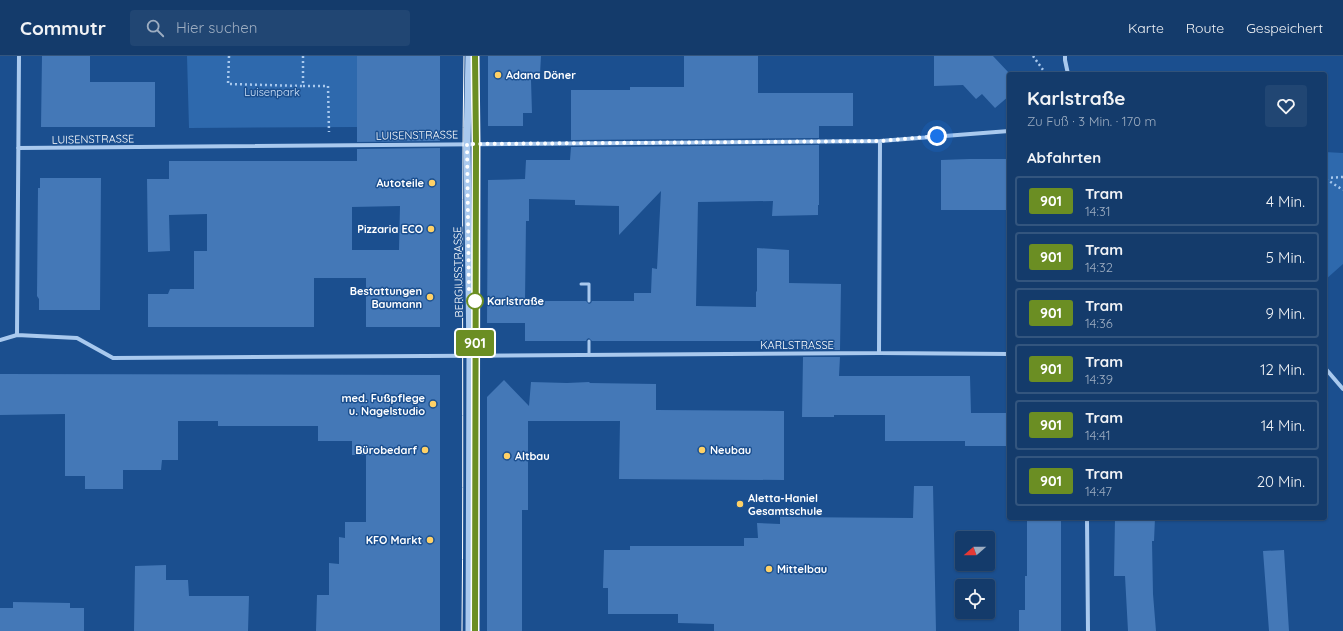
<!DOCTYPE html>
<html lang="de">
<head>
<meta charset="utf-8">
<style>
  body { margin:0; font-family:Quicksand,sans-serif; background:#214673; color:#f1f3f6; height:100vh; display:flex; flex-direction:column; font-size:15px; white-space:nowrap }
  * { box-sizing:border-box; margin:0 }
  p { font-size:13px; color:#9dadc1 }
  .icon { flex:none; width:22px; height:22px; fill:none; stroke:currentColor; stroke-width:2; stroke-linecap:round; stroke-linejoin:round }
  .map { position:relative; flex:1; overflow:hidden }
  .sheet { position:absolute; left:1007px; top:16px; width:320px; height:448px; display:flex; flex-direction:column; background:#143b6b; border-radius:4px; box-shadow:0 1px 3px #0004,0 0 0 1px #33557e }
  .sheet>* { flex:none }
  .badge { padding:0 8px; border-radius:3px; font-size:14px; line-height:26px }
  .needle { width:26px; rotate:250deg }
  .controls { position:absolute; left:955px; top:475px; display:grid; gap:8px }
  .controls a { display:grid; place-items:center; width:40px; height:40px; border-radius:4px; background:#143b6b; box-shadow:0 1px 3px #0004,0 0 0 1px #33557e; font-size:20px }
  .you { position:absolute; width:20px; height:20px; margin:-10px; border:3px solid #fff; border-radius:50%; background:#1a73e8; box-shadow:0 0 0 6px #1a73e833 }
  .map>.badge { position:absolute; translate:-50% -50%; box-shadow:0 0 0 2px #fff }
  h2 { padding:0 20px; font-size:15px; line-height:36px }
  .round { display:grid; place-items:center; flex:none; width:42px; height:42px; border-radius:4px; background:#214673 }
  .overview { display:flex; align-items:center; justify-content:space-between; height:68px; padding:0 20px }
  h1 { font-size:19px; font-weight:700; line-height:30px }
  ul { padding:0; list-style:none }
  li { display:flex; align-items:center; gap:12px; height:50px; margin:0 8px 6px; padding:0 12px; border:2px solid #33557e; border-radius:4px }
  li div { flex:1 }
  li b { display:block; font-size:15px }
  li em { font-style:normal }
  li .badge { min-width:44px; font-weight:700; text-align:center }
  header { display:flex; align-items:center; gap:24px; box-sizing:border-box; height:56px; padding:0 20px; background:#143b6b; border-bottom:1px solid #33557e }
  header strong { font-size:19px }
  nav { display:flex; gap:22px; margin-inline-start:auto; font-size:14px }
  .search { width:280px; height:36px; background:#214673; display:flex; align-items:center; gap:10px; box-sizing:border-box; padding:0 14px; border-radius:4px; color:#9dadc1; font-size:15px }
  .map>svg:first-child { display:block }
  .green { fill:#2e69ad }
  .building { fill:#4478b7; fill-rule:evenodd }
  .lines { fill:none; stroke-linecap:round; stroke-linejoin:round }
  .path { stroke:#a9c9ee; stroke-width:2.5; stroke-dasharray:2 3; stroke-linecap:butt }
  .service { stroke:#a9c9ee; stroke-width:3 }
  .minor { stroke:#a9c9ee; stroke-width:4 }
  .tertiary { stroke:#a9c9ee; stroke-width:7 }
  .tram { stroke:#fff; stroke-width:1 }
  .line-casing { stroke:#fff; stroke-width:9 }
  .line { stroke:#6b8e23; stroke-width:6 }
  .walk { stroke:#fff; stroke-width:4; stroke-dasharray:0 7.2 }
  .poi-dot { fill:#ffd166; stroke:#1b4f8f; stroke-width:1.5 }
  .stop-dot { fill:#fff; stroke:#6b8e23; stroke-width:2 }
  .labels { text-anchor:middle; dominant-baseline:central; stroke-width:3; stroke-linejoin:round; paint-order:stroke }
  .poi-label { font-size:11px; font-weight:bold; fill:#fff; stroke:#1b4f8f; text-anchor:end }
  .park-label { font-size:11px; fill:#cfe3fa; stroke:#1b4f8f }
  .street-label { font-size:11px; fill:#fff; stroke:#1b4f8f }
  .stop-label { font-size:11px; font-weight:bold; fill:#fff; stroke:#1b4f8f; text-anchor:start }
</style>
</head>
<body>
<header>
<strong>Commutr</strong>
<div class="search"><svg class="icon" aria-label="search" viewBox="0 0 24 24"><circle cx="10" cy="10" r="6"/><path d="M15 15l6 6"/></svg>Hier suchen</div>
<nav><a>Karte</a><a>Route</a><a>Gespeichert</a></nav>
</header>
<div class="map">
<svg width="1343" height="575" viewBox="0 0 1343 575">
  <rect width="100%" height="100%" fill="#1b4f8f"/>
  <path class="green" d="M187 0H357V71L189 72Z
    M1325 96 1343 97V208L1325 224Z"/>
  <path class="building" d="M42 0H90V26H155V71H41Z
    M357 0H440V85L357 86Z
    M488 0H541L540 18 531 24 532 57H523V70H488Z
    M684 0H758V37H853V70H819V82L571 84V34H630V31H684Z
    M934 0H993L1009 17V40L995 52 982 38 976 43 963 29 934 30Z
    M819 89V149H818V159L772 160 773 145 698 146 696 250 756 251V235L757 236V192L789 194V227L841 228 840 294H803V285H592L589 282 587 283 586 285H525V267H487L488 124 525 123 526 104H570L571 91ZM661 135 657 213 652 212 651 237H634V245H592L591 247 589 248 586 245H525L526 165H529V143L575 144V149L619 150V179Z
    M440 92V271H366V222H314V271H148V238H168L170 233H194V195H207V158L169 159 170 195 148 196 147 123H169V105H357V93ZM400 150 399 194H352V151Z
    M969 103H1009V154H941V104Z
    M40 122H101L100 254H39V243L37 240 38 132H40Z
    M803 301H840L839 320H970L971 357H1009V390H965V385H885V359H834V361H802Z
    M0 318 440 319V575H316L317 539H329V507L339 508V481L345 482V466H366V399H352V385H318V370H218V365H178V404H162L161 414H123V433H85V420H65V358L0 359Z
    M504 324 529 350 531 326 567 327 589 326 590 327 656 328V354L784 355V424L619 423 620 365H528V454H522V575H487V341Z
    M914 430H933L936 575H714V568L678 567V558H608V532H603L604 494H630V490H744V482H758L757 467 780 468V461L913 462Z
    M1027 462H1061V575H1019V554H1025V520H1027Z
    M1115 462H1155L1154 485H1152L1153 538 1156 575H1128L1125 520H1114Z
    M1284 494 1289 575H1269L1263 495Z
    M166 509V524H188L189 540H249L248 575H134L135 510Z
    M13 546 70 547V552H84V575H0V552H13Z"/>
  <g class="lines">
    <path class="path" d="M229 0 228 28 303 30
      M303 0V30H328L329 76
      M1033 0 1046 18
      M1326 122 1343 121
      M1326 123 1343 134"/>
    <path class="service" d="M581 228H589V245
      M589 299V285"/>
    <path class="minor" d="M1065 0V4L1068 18
      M18 92 880 85 1009 75
      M17 279 19 0
      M0 284 17 279 77 282 113 302 879 297 1009 298
      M879 297 880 85
      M1325 312 1343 333
      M1087 462 1088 575"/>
    <path class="tertiary" d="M469 0 467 88 470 300 469 575"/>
    <path class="tram" d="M475 0 476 88 475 575
      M462 575C464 383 461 192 464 0"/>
  </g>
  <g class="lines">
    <g class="line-casing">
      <path id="line" d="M475 0 476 88 475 575"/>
    </g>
    <use href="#line" class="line"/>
    <path class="walk" d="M475 245 469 239 467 88 880 85 937 80"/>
  </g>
  <g class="poi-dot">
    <circle cx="498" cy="19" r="4"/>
    <circle cx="432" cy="127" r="4"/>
    <circle cx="431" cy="173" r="4"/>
    <circle cx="430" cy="241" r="4"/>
    <circle cx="433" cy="348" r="4"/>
    <circle cx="425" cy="394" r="4"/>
    <circle cx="702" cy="394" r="4"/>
    <circle cx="507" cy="400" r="4"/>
    <circle cx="740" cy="448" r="4"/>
    <circle cx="430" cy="484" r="4"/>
    <circle cx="769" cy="513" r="4"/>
  </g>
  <circle class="stop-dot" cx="475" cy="245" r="8"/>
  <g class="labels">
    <g class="poi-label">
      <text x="506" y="19" text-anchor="start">Adana Döner</text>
      <text x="424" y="127">Autoteile</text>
      <text x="423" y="173">Pizzaria ECO</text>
      <text x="422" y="235">Bestattungen<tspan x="422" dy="13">Baumann</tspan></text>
      <text x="425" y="342">med. Fußpflege<tspan x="425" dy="13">u. Nagelstudio</tspan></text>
      <text x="417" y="394">Bürobedarf</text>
      <text x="710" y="394" text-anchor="start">Neubau</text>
      <text x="515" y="400" text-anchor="start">Altbau</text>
      <text x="748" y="442" text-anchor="start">Aletta-Haniel<tspan x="748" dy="13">Gesamtschule</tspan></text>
      <text x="422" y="484">KFO Markt</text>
      <text x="777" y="513" text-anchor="start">Mittelbau</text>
    </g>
    <g class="park-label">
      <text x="272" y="36">Luisenpark</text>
    </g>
    <g class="street-label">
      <text transform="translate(417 79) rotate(-1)">LUISENSTRASSE</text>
      <text transform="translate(93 83) rotate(-1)">LUISENSTRASSE</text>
      <text transform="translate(458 216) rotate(-91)">BERGIUSSTRASSE</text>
      <text x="797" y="289">KARLSTRASSE</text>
    </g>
    <g class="stop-label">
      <text x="487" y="245">Karlstraße</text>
    </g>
  </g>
</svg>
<div class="controls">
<a><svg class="needle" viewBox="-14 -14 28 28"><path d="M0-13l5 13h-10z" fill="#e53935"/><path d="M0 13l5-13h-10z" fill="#9dadc1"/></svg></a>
<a><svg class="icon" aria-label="locate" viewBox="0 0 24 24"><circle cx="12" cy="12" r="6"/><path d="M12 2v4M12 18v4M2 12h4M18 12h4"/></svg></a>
</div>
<div class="you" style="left:937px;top:80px"></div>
<b class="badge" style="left:475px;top:287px;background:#6b8e23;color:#fff">901</b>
<section class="sheet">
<div class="overview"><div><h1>Karlstraße</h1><p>Zu Fuß · 3 Min. · 170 m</p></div><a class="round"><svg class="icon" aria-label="heart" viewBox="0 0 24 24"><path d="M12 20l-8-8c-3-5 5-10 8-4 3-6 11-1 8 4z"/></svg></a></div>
<h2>Abfahrten</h2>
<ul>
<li><span class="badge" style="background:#6b8e23;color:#fff">901</span><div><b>Tram</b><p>14:31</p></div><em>4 Min.</em></li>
<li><span class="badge" style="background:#6b8e23;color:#fff">901</span><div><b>Tram</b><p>14:32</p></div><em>5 Min.</em></li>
<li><span class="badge" style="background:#6b8e23;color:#fff">901</span><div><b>Tram</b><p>14:36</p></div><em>9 Min.</em></li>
<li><span class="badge" style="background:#6b8e23;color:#fff">901</span><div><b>Tram</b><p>14:39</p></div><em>12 Min.</em></li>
<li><span class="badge" style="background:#6b8e23;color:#fff">901</span><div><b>Tram</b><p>14:41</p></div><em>14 Min.</em></li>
<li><span class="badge" style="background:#6b8e23;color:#fff">901</span><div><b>Tram</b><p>14:47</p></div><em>20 Min.</em></li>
</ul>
</section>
</div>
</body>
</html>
